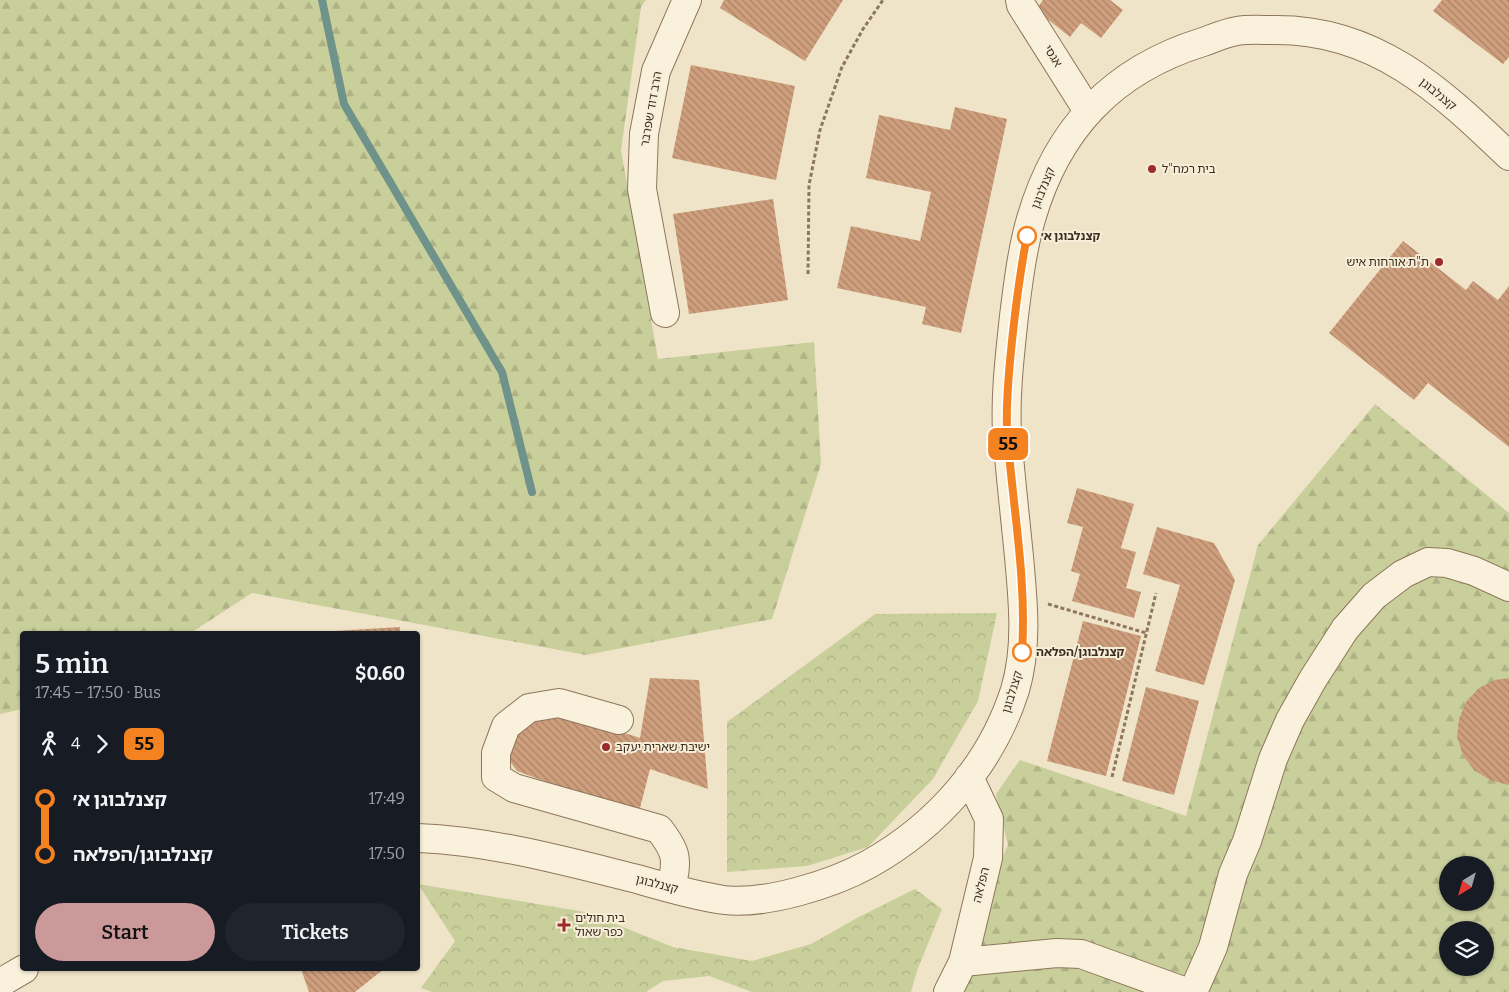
<!DOCTYPE html>
<html lang="en">
<head>
<meta charset="utf-8">
<style>
  body { margin:0; font-family:Bitter,"Noto Sans Hebrew",serif; background:#20242c; color:#f1f3f6; height:100vh; display:flex; flex-direction:column; font-size:19px; white-space:nowrap }
  * { box-sizing:border-box; margin:0 }
  p { font-size:16px; color:#9ea1a6 }
  .icon { flex:none; width:28px; height:28px; fill:none; stroke:currentColor; stroke-width:2; stroke-linecap:round; stroke-linejoin:round }
  .map { position:relative; flex:1; overflow:hidden }
  .sheet { position:absolute; left:20px; top:631px; width:400px; height:340px; display:flex; flex-direction:column; background:#171b24; border-radius:5px; box-shadow:0 1px 4px #0004 }
  .sheet>* { flex:none }
  .badge { padding:0 10px; border-radius:8px; font-size:18px; line-height:32px }
  .needle { width:32px; rotate:217deg }
  .controls { position:absolute; left:1439px; top:856px; display:grid; gap:10px }
  .controls a { display:grid; place-items:center; width:55px; height:55px; border-radius:50%; background:#171b24; box-shadow:0 1px 4px #0004; font-size:25px }
  .map>.badge { position:absolute; translate:-50% -50%; box-shadow:0 0 0 2px #fff }
  .legs { display:flex; align-items:center; gap:8px; height:55px; padding:0 15px; font-size:16px }
  .legs p { margin-inline-start:auto }
  .summary { display:flex; align-items:center; justify-content:space-between; height:85px; padding:0 15px }
  h1 { font-size:28px; font-weight:600; line-height:38px }
  .cta { display:flex; gap:10px; margin-top:auto; padding:10px 15px }
  .cta a { flex:1; height:58px; border-radius:30px; background:#cc999b; color:#111; font-size:20px; font-weight:600; line-height:58px; text-align:center }
  .cta a+a { background:#20242c; color:#f1f3f6 }
  ul { padding:0 15px; list-style:none }
  li { display:flex; align-items:center; gap:18px; height:55px; font-size:19px }
  li i { display:grid; place-items:center; width:8px; height:100%; margin:0 6px; background:currentColor }
  li i::after { content:''; width:12px; height:12px; margin:-6px; border:4px solid; border-radius:50%; background:#171b24 }
  li p { margin-inline-start:auto }
  li:first-child i { background:linear-gradient(#0000 50%,currentColor 0) }
  li:last-child i { background:linear-gradient(currentColor 50%,#0000 0) }
  .map>svg:first-child { display:block }
  .forest { fill:url(#forest-firs); fill-rule:evenodd }
  .park { fill:url(#park-crowns) }
  .lines { fill:none; stroke-linecap:round; stroke-linejoin:round }
  .stream { stroke:#6f938a; stroke-width:8 }
  .building { fill:url(#building-back-hatch) }
  .minor-casing { stroke:#8d765c; stroke-width:30 }
  .path { stroke:#8d765c; stroke-width:3; stroke-dasharray:4 2.5; stroke-linecap:butt }
  .minor { stroke:#faf1dc; stroke-width:28 }
  .line-1-casing { stroke:#fff; stroke-width:11 }
  .line-1 { stroke:#f58220; stroke-width:8 }
  .poi-dot { fill:#9e2a2b; stroke:#f7eed8; stroke-width:2 }
  .stop-1-dot { fill:#fff; stroke:#f58220; stroke-width:2.5 }
  .labels { text-anchor:middle; dominant-baseline:central; stroke-width:4; stroke-linejoin:round; paint-order:stroke }
  .street-label { font-size:12px; fill:#3d2e20; stroke:#f7eed8 }
  .poi-label { font-size:12px; fill:#3d2e20; stroke:#f7eed8; text-anchor:start }
  .stop-label { font-size:12px; font-weight:bold; fill:#3d2e20; stroke:#f7eed8; text-anchor:start }
</style>
</head>
<body>
<div class="map">
<svg width="1509" height="992" viewBox="0 0 1509 992">
  <defs>
    <pattern id="forest-firs" width="22" height="20" patternUnits="userSpaceOnUse" patternTransform="scale(1.25)"><rect width="22" height="20" fill="#c9cf9b"/><path d="M5 1l3.5 6h-7zM16 11l3.5 6h-7z" fill="#aeb285"/></pattern>
    <pattern id="park-crowns" width="20" height="18" patternUnits="userSpaceOnUse" patternTransform="scale(1.25)"><rect width="20" height="18" fill="#c9cf9b"/><path d="M2 6a3 3 0 1 1 6 0M12 15a3 3 0 1 1 6 0" fill="none" stroke="#aeb285"/></pattern>
    <pattern id="building-back-hatch" width="6" height="6" patternUnits="userSpaceOnUse" patternTransform="scale(1.25)"><rect width="6" height="6" fill="#cf9f7d"/><path d="M-1 5l2 2M0 0l6 6M5-1l2 2" fill="none" stroke="#a98266"/></pattern>
  </defs>
  <rect width="100%" height="100%" fill="#f0e4c8"/>
  <path class="forest" d="M0 0H646L641 7 621 150 658 359 814 342 821 464 772 619 586 655 252 593 189 634H22V709L0 714Z
    M1375 404 1509 513V992H959L985 896 1008 845 996 794 1020 760 1186 816 1258 545ZM1448 865H1485V902H1448ZM1448 930H1485V968H1448Z"/>
  <path class="park" d="M997 613 978 701 933 779 868 847 807 866 727 872V722L875 614Z
    M418 884 585 912 673 947 752 961 811 944 857 918 915 889 942 909 917 971 911 992H752L709 976 663 981 646 992H432L421 988 455 941Z"/>
  <g class="lines">
    <path class="stream" d="M322 0 344 104 502 372 532 492"/>
  </g>
  <path class="building" d="M724 0H843L805 61 720 8Z
    M1043 0H1110L1123 10 1101 38 1081 23 1070 37 1036 10Z
    M1442 0H1509V57L1503 64 1433 11Z
    M691 65 795 86 776 180 672 158Z
    M955 107 1007 119 961 333 922 324 926 307 837 288 851 226 920 241 931 192 866 178 879 115 950 130Z
    M773 199 788 300 689 314 673 214Z
    M1403 241 1466 290 1473 281 1498 300 1509 286V447L1428 383 1414 400 1329 333Z
    M1077 488 1134 504 1121 548 1136 552 1126 588 1141 592 1134 618 1072 601 1080 574 1071 571 1083 527 1067 523Z
    M1157 527 1214 543 1235 580 1204 685 1155 671 1180 585 1143 574Z
    M1083 621 1141 636 1106 776 1047 761Z
    M400 627V634H318V632Z
    M650 678 699 680 708 789 650 769 638 816 517 771 506 756 523 720 551 713 579 718 640 738Z
    M1509 678V784L1508 785 1490 780 1474 770 1463 755 1457 737 1459 719 1466 702 1479 688 1495 680Z
    M1146 687 1199 701 1174 795 1122 781Z
    M301 969H384L355 992H309Z"/>
  <g class="lines">
    <g class="minor-casing">
      <path id="minor" d="M1020 0 1021 5 1088 111
        M665 313 642 189 644 134 656 71 687 0
        M619 720 559 703 529 708 506 726 496 753V777L514 788 659 829C677 852 678 859 671 888
        M418 838C492 841 565 861 637 879 665 887 695 896 724 900 766 905 833 884 869 864 937 826 991 765 1015 690 1028 646 1023 601 1019 557 1015 515 1010 474 1007 432 1005 394 1010 354 1014 316 1018 284 1022 250 1031 219 1057 129 1112 70 1203 42 1214 38 1225 33 1237 31 1248 29 1261 30 1272 30 1375 28 1440 90 1509 156
        M963 962 1057 953 1081 954 1186 992
        M0 983 24 969
        M948 992 963 962 988 858 989 819 969 777
        M1193 992 1213 947 1233 874 1247 841 1273 759 1290 720 1313 679 1345 629 1374 596 1403 574 1428 562 1447 563 1474 571 1509 587"/>
    </g>
    <path class="path" d="M808 274 809 185 820 130 842 67 863 29 883 0
      M1048 604 1146 633
      M1112 777 1156 593"/>
    <use href="#minor" class="minor"/>
  </g>
  <g class="lines">
    <g class="line-1-casing">
      <path id="line-1" d="M1022 652C1027 578 1012 503 1007 429 1006 406 1008 383 1010 361 1014 319 1019 277 1027 236"/>
    </g>
    <use href="#line-1" class="line-1"/>
  </g>
  <g class="poi-dot">
    <circle cx="1152" cy="169" r="5"/>
    <circle cx="1439" cy="262" r="5"/>
    <circle cx="606" cy="747" r="5"/>
    <path d="M561.5 917.5h5v5h5v5h-5v5h-5v-5h-5v-5h5z"/>
  </g>
  <g class="stop-1-dot">
    <circle cx="1027" cy="236" r="9"/>
    <circle cx="1022" cy="652" r="9"/>
  </g>
  <g class="labels">
    <g class="street-label">
      <text transform="translate(1053 56) rotate(58)">אגסי</text>
      <text transform="translate(1438 94) rotate(39)">קצנלבוגן</text>
      <text transform="translate(651 109) rotate(-80)">הרב דוד שפרבר</text>
      <text transform="translate(1043 188) rotate(-68)">קצנלבוגן</text>
      <text transform="translate(1012 692) rotate(-73)">קצנלבוגן</text>
      <text transform="translate(657 884) rotate(14)">קצנלבוגן</text>
      <text transform="translate(981 885) rotate(-76)">הפלאה</text>
    </g>
    <g class="poi-label">
      <text x="1162" y="169">בית רמח"ל</text>
      <text x="1429" y="262" text-anchor="end">ת"ת אורחות איש</text>
      <text x="616" y="747">ישיבת שארית יעקב</text>
      <text x="575" y="918">בית חולים<tspan x="575" dy="14">כפר שאול</tspan></text>
    </g>
    <g class="stop-label">
      <text x="1041" y="236">קצנלבוגן א׳</text>
      <text x="1036" y="652">קצנלבוגן/הפלאה</text>
    </g>
  </g>
</svg>
<div class="controls">
<a><svg class="needle" viewBox="-14 -14 28 28"><path d="M0-13l5 13h-10z" fill="#e53935"/><path d="M0 13l5-13h-10z" fill="#9ea1a6"/></svg></a>
<a><svg class="icon" aria-label="layers" viewBox="0 0 24 24"><path d="M12 4l9 5-9 5-9-5zM3 14l9 5 9-5"/></svg></a>
</div>
<b class="badge" style="left:1008px;top:444px;background:#f58220;color:#111">55</b>
<section class="sheet">
<div class="summary"><div><h1>5 min</h1><p>17:45 – 17:50 · Bus</p></div><b>$0.60</b></div>
<div class="legs"><svg class="icon" aria-label="walk" viewBox="0 0 24 24"><circle cx="13" cy="4" r="2"/><path d="M13 8l-2 6 4 7M11 14l-3 7M7 12l3-4h3l4 4"/></svg>4<svg class="icon" aria-label="forward" viewBox="0 0 24 24"><path d="M9 5l7 7-7 7"/></svg><b class="badge" style="background:#f58220;color:#111">55</b></div>
<ul>
<li><i style="color:#f58220"></i><b>קצנלבוגן א׳</b><p>17:49</p></li>
<li><i style="color:#f58220"></i><b>קצנלבוגן/הפלאה</b><p>17:50</p></li>
</ul>
<div class="cta"><a>Start</a><a>Tickets</a></div>
</section>
</div>
</body>
</html>
